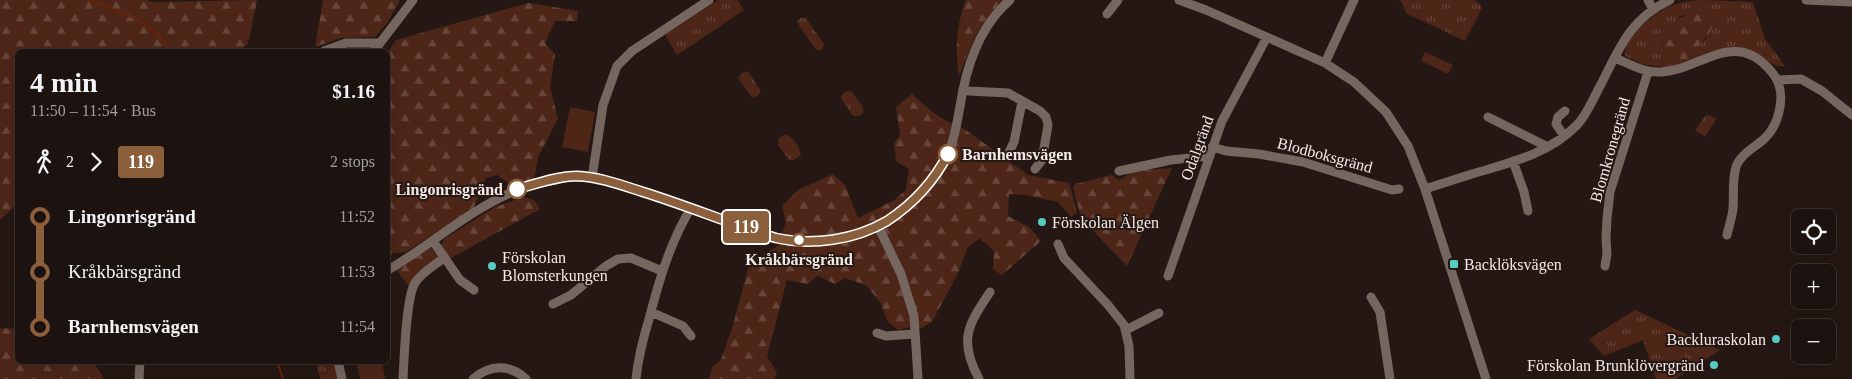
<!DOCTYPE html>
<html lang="en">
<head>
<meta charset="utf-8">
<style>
  body { margin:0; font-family:Georgia,serif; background:#29201d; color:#f1f3f6; height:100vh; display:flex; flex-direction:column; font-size:19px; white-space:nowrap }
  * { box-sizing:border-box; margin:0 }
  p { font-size:16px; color:#a09e9e }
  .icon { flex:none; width:28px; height:28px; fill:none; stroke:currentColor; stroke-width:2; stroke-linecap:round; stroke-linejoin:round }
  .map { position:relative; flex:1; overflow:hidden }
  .panel { position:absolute; left:15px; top:49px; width:375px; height:315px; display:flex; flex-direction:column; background:#1c120f; border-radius:8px; box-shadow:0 5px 20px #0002,0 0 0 1px #3a322f }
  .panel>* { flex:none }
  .badge { padding:0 10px; border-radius:4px; font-size:18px; line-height:32px }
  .fabs { position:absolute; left:1791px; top:209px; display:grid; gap:10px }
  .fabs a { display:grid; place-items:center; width:45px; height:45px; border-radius:8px; background:#1c120f; box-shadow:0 5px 20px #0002,0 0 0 1px #3a322f; font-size:25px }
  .map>.badge { position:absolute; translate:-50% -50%; box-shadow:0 0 0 2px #fff }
  .legs { display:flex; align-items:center; gap:8px; height:55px; padding:0 15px; font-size:16px }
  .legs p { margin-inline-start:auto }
  .summary { display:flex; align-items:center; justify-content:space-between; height:85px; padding:0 15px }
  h1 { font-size:28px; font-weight:800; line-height:38px }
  ul { padding:0 15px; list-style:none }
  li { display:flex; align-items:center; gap:18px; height:55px; font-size:19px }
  li i { display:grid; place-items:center; width:8px; height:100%; margin:0 6px; background:currentColor }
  li i::after { content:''; width:12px; height:12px; margin:-6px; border:4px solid; border-radius:50%; background:#1c120f }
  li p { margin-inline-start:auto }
  li:first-child i { background:linear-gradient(#0000 50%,currentColor 0) }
  li:last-child i { background:linear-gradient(currentColor 50%,#0000 0) }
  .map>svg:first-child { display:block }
  .grass { fill:url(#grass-tufts) }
  .forest { fill:url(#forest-firs) }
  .garden { fill:#4d2618 }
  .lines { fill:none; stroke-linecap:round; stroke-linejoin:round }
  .stream { stroke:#67240a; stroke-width:2 }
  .minor { stroke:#766660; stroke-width:9 }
  .line-1-casing { stroke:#fff; stroke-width:11 }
  .line-1 { stroke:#8b5e3c; stroke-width:8 }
  .stop-1-dot { fill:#fff; stroke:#8b5e3c; stroke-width:2.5 }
  .poi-dot { fill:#55cdc6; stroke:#251814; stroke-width:2 }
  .labels { text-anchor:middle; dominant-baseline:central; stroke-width:4; stroke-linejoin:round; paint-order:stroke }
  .street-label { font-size:16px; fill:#f3eae6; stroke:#251814 }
  .stop-label { font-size:16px; font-weight:bold; fill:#f3eae6; stroke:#251814; text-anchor:start }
  .poi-label { font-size:16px; fill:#f3eae6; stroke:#251814; text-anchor:start }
</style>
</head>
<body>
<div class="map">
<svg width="1852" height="379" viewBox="0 0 1852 379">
  <defs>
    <pattern id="grass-tufts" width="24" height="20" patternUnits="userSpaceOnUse" patternTransform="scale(1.25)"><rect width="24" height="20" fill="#4d2618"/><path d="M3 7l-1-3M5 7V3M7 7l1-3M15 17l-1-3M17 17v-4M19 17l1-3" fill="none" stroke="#67463a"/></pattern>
    <pattern id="forest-firs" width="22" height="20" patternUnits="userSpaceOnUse" patternTransform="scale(1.25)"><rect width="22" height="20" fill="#4d2618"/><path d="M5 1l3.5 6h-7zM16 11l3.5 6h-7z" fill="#67463a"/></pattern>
  </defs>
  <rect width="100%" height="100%" fill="#251814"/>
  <path class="grass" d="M718 0H738L744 10 677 55 665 35Z
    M1398 0H1474L1479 3 1482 8 1465 41 1406 13 1402 2Z
    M1701 0 1753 2 1765 39 1785 66C1773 67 1770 62 1761 56 1733 40 1715 50 1688 62L1695 48 1707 38V13L1680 16 1662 34C1666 45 1662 56 1662 67L1642 64 1625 56C1621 39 1656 12 1670 6 1680 2 1691 1 1701 0Z
    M800 18H806L824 44 822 50H816L797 22Z
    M1425 52 1453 65 1448 74 1421 61Z
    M748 71 761 91 758 96 752 98 738 78 742 73Z
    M847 91H851L863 107V113L859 116H853L841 98 842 94Z
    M1708 115 1717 118 1705 137 1695 130 1705 116Z
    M785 134C793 136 799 147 801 155L794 160H789L778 145 779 138Z
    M1635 310 1720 350 1675 379H1656L1643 340 1604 356 1589 339Z
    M316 361H334L338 379H320Z"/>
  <path class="forest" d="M0 0H145L156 2 257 0 248 44 239 51H18L17 223 16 205 0 220Z
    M323 0H400L387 23 375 37 341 38 315 47Z
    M966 0H1005C979 21 971 46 959 76 955 48 956 27 966 0Z
    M528 3 578 11 577 21H555L545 43 555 54 550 87 558 119 538 157 534 180 513 187 498 175 486 178 473 209 406 252 388 254V52L396 40Z
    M1707 13 1714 22C1710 40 1695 42 1688 62L1674 66 1662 67C1662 56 1666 45 1662 34 1672 16 1687 14 1707 13Z
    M912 94 931 111 948 122 963 128 1028 175 1069 183 1077 212 1071 217 1058 202 1026 195 1009 194 1008 216 1029 227 1041 241 1002 275 993 269 994 251 980 238 968 247 958 273 932 322 922 328 910 327 898 330 888 322 880 302 866 285 845 278 835 284 818 276 807 284 787 280 767 356 777 373 774 379H709L713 366 721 360 733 325 750 262 778 246 786 222 782 206 798 190 833 174 845 185 858 218 893 201 906 190 909 169 896 161 894 143 900 135 896 107Z
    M1172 168 1127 266 1097 235 1080 214 1073 188 1075 184 1112 175C1120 183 1124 179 1130 171Z
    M524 197 534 200 540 209 449 259 441 246 444 239 495 207Z
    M429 248 434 249 440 259 411 289 396 270Z
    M0 328 17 329 18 361H93L104 379H0Z"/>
  <path class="garden" d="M570 107 595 112 588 152 562 147Z
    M1680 350 1690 366 1670 379 1660 363Z
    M356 361H382L385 379H360Z"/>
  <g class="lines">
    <path class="stream" d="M88 0C118 11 153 20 169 51
      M277 361 283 379"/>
    <path class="minor" d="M1179 0 1206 10 1325 63 1354 82 1386 112 1408 146 1425 189 1486 379
      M1648 0 1653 9
      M1806 0 1852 2
      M1107 14 1118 0
      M324 51 346 43H379
      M374 51 413 0
      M1615 58C1630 64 1644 73 1661 72 1701 70 1734 28 1770 70 1781 82 1783 95 1779 112 1777 121 1772 131 1765 138 1756 147 1740 154 1736 167 1732 180 1734 196 1733 209 1732 217 1729 226 1727 235
      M1325 63 1354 0
      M1779 80 1801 79 1822 91 1852 115
      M963 89 969 91 1008 93 1040 111 1046 117 1048 125 1042 160 1035 169
      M1488 117 1548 147
      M1564 136 1556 124 1558 117 1565 111
      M1212 147 1226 151 1259 154 1303 162 1392 190 1399 189
      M1009 152 1014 142 1022 102
      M1513 161 1524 192 1528 211
      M1119 171 1171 160 1209 156
      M592 178 603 105 617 66 632 51 709 0
      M1425 189C1441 184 1456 179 1472 174 1509 163 1549 154 1577 125 1586 116 1591 103 1597 92 1618 53 1627 20 1670 0
      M878 226 901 274 914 316 918 379
      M433 241 460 280 474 290
      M1058 244 1064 258 1108 305 1124 325 1129 346 1130 379
      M1605 266 1607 254 1606 238 1607 218 1610 192 1648 72
      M388 270C431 245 470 209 517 190 529 185 543 182 556 180 562 178 569 176 576 176 599 176 621 185 642 191 674 202 705 214 737 224 750 229 765 236 779 238 820 244 860 239 894 216 918 200 940 177 950 149 957 130 959 110 963 90 970 56 983 23 1010 0
      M1168 276 1222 121 1267 37
      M1371 297 1380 312 1390 379
      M553 304 571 295 606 266 618 259 631 258 662 271
      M651 312 683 326 691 336
      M1126 330 1159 313
      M877 333 886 336 915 334
      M338 361 342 379
      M139 379 140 361
      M403 379C404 360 406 297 415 283 421 273 435 265 444 258
      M473 379C490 364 510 364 526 379
      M636 379C638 358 643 339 649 319 659 281 670 242 691 208
      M979 379C958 340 968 325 990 292"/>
  </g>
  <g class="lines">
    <g class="line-1-casing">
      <path id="line-1" d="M517 189C536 184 557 176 577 176 600 177 621 185 643 192 672 201 701 212 729 222 745 227 761 234 776 238 812 246 855 240 887 221 913 204 933 183 948 154"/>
    </g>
    <use href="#line-1" class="line-1"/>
  </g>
  <g class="stop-1-dot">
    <circle cx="948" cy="154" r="9"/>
    <circle cx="517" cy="189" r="9"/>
    <circle cx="799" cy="240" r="6"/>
  </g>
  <g class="poi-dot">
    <circle cx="1042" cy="222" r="5"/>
    <rect x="1449" y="259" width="10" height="10" rx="2.5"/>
    <circle cx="492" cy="266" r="5"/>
    <circle cx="1776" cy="339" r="5"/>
    <circle cx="1714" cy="365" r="5"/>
  </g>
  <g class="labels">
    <g class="street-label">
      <text transform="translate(1197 148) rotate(-70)">Odalgränd</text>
      <text transform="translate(1610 150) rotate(-74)">Blomkronegränd</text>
      <text transform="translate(1325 155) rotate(15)">Blodboksgränd</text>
    </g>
    <g class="stop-label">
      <text x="962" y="154">Barnhemsvägen</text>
      <text x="503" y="189" text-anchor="end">Lingonrisgränd</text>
      <text x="799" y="259" text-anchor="middle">Kråkbärsgränd</text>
    </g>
    <g class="poi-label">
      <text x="1052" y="222">Förskolan Älgen</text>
      <text x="502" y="257">Förskolan<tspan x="502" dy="18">Blomsterkungen</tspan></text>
      <text x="1464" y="264">Backlöksvägen</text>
      <text x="1766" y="339" text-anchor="end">Backluraskolan</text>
      <text x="1704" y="365" text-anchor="end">Förskolan Brunklövergränd</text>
    </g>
  </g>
</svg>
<div class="fabs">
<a><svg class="icon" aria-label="locate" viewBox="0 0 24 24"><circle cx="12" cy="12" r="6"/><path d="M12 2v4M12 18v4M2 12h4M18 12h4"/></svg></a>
<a>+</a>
<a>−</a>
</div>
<b class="badge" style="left:746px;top:227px;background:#8b5e3c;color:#fff">119</b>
<section class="panel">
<div class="summary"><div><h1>4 min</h1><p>11:50 – 11:54 · Bus</p></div><b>$1.16</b></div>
<div class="legs"><svg class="icon" aria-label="walk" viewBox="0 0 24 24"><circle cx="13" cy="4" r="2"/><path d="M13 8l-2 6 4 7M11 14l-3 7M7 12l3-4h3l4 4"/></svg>2<svg class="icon" aria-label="forward" viewBox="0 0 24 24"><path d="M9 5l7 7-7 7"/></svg><b class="badge" style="background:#8b5e3c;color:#fff">119</b><p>2 stops</p></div>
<ul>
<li><i style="color:#8b5e3c"></i><b>Lingonrisgränd</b><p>11:52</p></li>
<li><i style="color:#8b5e3c"></i><span>Kråkbärsgränd</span><p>11:53</p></li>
<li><i style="color:#8b5e3c"></i><b>Barnhemsvägen</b><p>11:54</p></li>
</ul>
</section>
</div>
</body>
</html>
